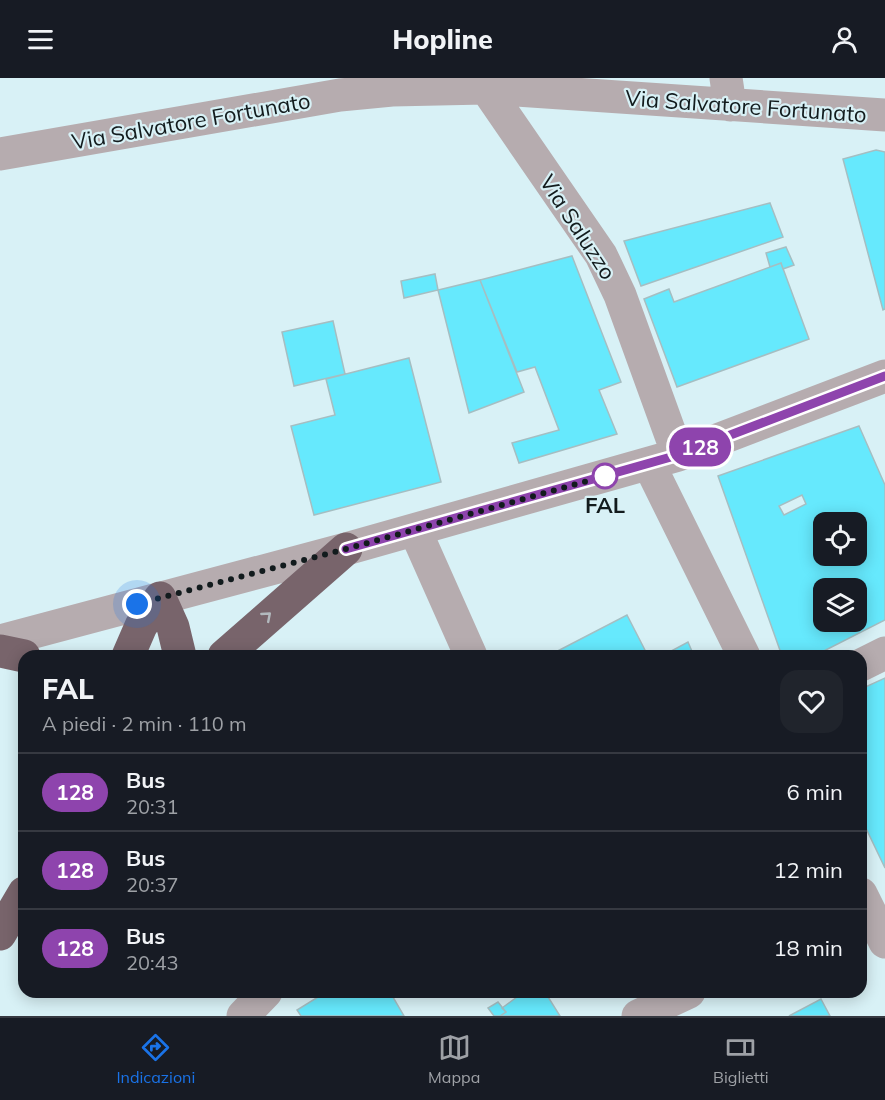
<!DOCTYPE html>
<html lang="it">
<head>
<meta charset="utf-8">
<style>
  body { margin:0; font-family:Mulish,sans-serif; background:#20242c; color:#f1f3f6; height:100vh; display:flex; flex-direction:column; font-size:22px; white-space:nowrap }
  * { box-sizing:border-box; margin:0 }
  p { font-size:20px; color:#9ea1a6 }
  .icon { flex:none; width:33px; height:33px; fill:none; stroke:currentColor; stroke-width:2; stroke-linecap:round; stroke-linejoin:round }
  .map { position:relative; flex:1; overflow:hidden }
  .details { position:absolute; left:18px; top:572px; width:849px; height:348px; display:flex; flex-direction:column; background:#171b24; border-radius:18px; box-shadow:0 3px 15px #0003 }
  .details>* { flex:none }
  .badge { padding:0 12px; border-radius:20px; font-size:21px; line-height:39px }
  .fabs { position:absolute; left:813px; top:434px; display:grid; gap:12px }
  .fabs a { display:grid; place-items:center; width:54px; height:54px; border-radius:12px; background:#171b24; box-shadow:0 3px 15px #0003; font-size:30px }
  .you { position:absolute; width:30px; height:30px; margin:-15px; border:4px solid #fff; border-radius:50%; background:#1a73e8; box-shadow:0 0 0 9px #1a73e833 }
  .map>.badge { position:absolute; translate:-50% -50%; box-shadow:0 0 0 3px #fff }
  .round { display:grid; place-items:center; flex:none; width:63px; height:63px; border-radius:18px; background:#20242c }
  .summary { display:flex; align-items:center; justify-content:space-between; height:102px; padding:0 24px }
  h1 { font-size:28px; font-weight:800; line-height:45px }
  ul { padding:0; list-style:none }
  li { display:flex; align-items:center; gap:18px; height:78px; padding:0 24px; border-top:2px solid #363941 }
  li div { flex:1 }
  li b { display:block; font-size:22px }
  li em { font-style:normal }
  li .badge { min-width:66px; font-weight:700; text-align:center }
  header { display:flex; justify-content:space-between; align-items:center; height:78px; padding:0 24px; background:#171b24; font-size:27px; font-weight:800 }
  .tab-bar { display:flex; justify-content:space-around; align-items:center; height:84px; border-top:2px solid #363941; background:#171b24; font-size:16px; color:#9ea1a6 }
  .tab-bar a { display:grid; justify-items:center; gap:3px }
  .tab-bar .current { color:#1a73e8 }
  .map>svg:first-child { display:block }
  .building { fill:#66e9fd; stroke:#a5bec2; stroke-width:1.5; fill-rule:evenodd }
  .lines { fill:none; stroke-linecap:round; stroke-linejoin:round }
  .minor { stroke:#b6acaf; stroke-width:33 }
  .highway { stroke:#78646b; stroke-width:33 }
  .oneway { stroke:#b2b9be }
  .line-casing { stroke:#fff; stroke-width:14 }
  .line { stroke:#8e44ad; stroke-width:9 }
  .walk { stroke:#121b1d; stroke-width:6; stroke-dasharray:0 10.8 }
  .stop-dot { fill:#fff; stroke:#8e44ad; stroke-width:3 }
  .labels { text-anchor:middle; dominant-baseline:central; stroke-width:4.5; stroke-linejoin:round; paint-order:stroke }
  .street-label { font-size:22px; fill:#121b1d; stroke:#d8f1f6 }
  .stop-label { font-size:22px; font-weight:bold; fill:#121b1d; stroke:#d8f1f6 }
</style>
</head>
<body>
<header><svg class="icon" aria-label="menu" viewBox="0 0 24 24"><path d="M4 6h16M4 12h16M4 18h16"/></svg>Hopline<svg class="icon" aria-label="person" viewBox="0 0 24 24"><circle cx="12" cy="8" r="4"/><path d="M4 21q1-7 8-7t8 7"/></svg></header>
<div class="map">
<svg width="885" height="938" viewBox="0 0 885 938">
  <rect width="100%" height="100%" fill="#d8f1f6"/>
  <path class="building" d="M876 72 885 74V231L883 232 843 81Z
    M770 125 783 159 641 208 624 163Z
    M786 169 794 187 783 191 781 185 770 189 766 175Z
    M572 178 621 304 599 312 617 356 519 385 512 365 559 352 535 289 517 294 480 202Z
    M781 185 809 261 677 309 644 221 669 211 674 224Z
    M435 196 438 212 404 220 401 203Z
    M480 202 524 314 469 335 438 212Z
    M333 243 345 296 294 308 282 254Z
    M409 280 441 404 314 437 291 348 335 337 326 301Z
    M859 348 885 407V542L814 578H782L718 398ZM802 417 806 426 784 437 779 428ZM824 444H856V477H824ZM845 502 848 510H856V543H824V510H834L833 507Z
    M627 537 648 578H548Z
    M688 564 694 578H662Z
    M885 600V790L861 740V611Z
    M326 914H391H390L404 938H301L297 932Z
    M536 914H545L560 938H500L506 934 502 930 521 916 527 917Z
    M821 921 830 938H789Z
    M498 924 506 934 500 938H494L488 930Z"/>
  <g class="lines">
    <path class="minor" d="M479 0 601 177 620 217 678 377
      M726 0 730 27
      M0 76 340 17 392 12 485 10 885 37
      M649 386 744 578
      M415 452 471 578
      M0 563 346 471 678 377 885 298
      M861 587 885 575
      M861 816 885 864
      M243 938 266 914
      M638 938 689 914"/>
    <path class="highway" d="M160 520 173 549 180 578
      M0 573 24 578
      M128 578 141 548 160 520
      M224 578 346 471
      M0 856 24 815"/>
  </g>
  <defs><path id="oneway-chevron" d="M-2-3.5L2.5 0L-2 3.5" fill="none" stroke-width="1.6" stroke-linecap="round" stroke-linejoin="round" transform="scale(1.5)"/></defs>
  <use class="oneway" href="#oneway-chevron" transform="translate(267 538) rotate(-41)"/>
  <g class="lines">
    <g class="line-casing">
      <path id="line" d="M346 471 678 377 885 298"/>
    </g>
    <use href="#line" class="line"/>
    <path class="walk" d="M137 526 346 471 605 398"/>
  </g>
  <circle class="stop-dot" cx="605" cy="398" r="12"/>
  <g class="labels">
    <g class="street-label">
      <text transform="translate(746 28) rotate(4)">Via Salvatore Fortunato</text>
      <text transform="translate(191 43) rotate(-10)">Via Salvatore Fortunato</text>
      <text transform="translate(578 149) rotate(57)">Via Saluzzo</text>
    </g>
    <g class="stop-label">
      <text x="605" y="427">FAL</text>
    </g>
  </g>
</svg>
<div class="fabs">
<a><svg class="icon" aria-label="locate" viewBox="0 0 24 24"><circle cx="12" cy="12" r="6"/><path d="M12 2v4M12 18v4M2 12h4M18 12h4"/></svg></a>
<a><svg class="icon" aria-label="layers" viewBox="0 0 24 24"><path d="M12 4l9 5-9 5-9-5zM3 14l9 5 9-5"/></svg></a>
</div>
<div class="you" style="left:137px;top:526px"></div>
<b class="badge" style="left:700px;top:369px;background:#8e44ad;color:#fff">128</b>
<section class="details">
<div class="summary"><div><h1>FAL</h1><p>A piedi · 2 min · 110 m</p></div><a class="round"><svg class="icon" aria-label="heart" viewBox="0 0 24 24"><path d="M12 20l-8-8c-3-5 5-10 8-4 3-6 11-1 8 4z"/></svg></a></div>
<ul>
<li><span class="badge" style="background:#8e44ad;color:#fff">128</span><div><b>Bus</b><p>20:31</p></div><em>6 min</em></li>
<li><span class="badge" style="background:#8e44ad;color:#fff">128</span><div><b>Bus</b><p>20:37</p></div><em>12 min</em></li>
<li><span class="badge" style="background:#8e44ad;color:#fff">128</span><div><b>Bus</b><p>20:43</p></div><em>18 min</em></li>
</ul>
</section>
</div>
<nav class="tab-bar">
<a class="current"><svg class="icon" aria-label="directions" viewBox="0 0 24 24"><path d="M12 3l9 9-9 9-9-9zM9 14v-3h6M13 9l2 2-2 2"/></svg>Indicazioni</a>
<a><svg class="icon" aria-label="map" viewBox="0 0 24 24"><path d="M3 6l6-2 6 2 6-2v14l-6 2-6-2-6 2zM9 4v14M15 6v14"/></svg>Mappa</a>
<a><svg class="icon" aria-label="tickets" viewBox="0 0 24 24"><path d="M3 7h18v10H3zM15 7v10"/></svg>Biglietti</a>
</nav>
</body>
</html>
